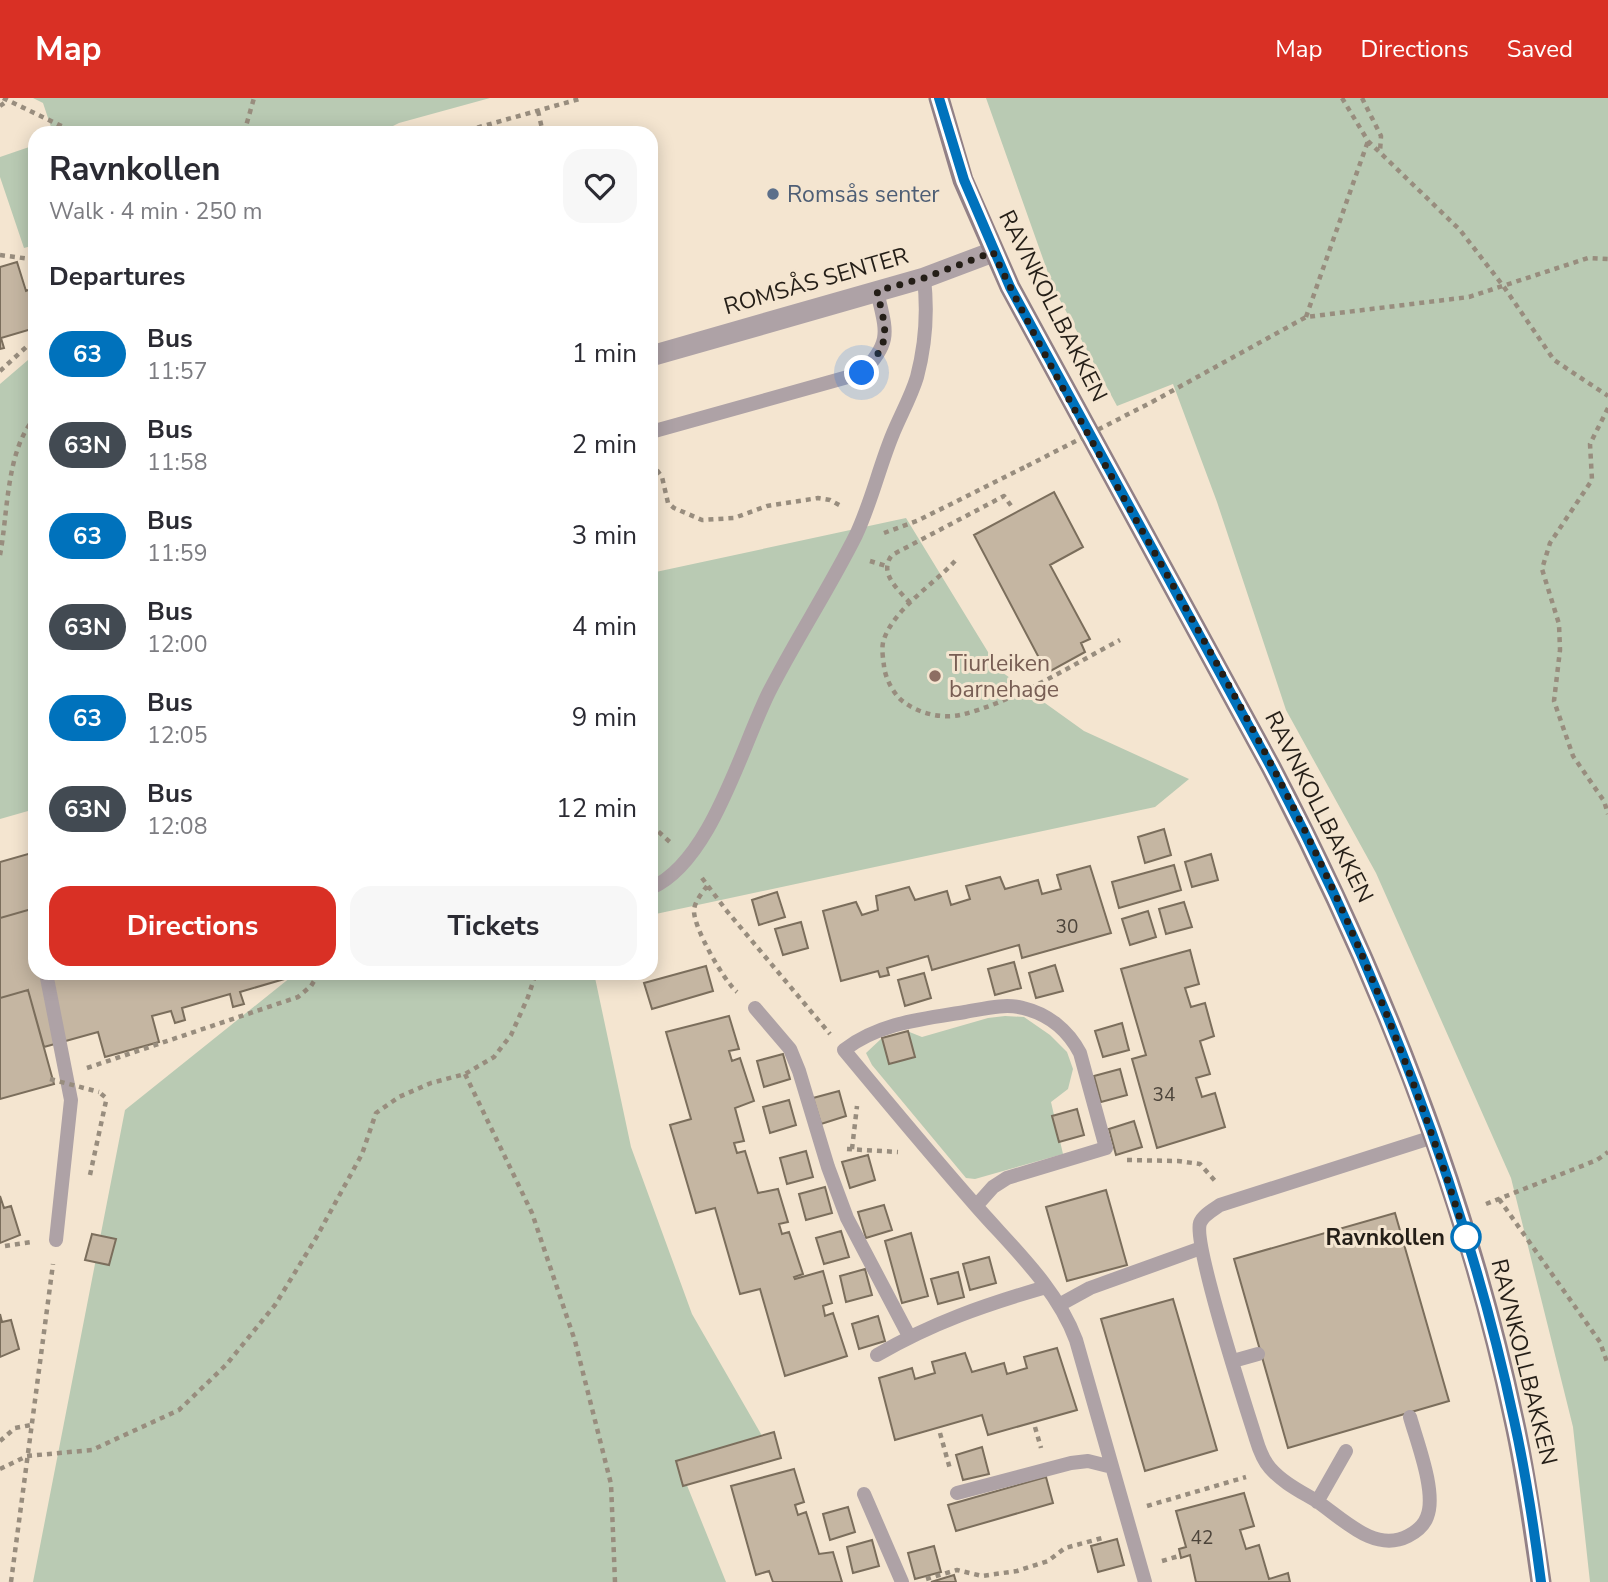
<!DOCTYPE html>
<html lang="en">
<head>
<meta charset="utf-8">
<style>
  body { margin:0; font-family:"Nunito Sans",sans-serif; background:#f7f7f7; color:#2b2b33; height:100vh; display:flex; flex-direction:column; font-size:26px; white-space:nowrap }
  * { box-sizing:border-box; margin:0 }
  p { font-size:23px; color:#7c7c81 }
  .icon { flex:none; width:38px; height:38px; fill:none; stroke:currentColor; stroke-width:2; stroke-linecap:round; stroke-linejoin:round }
  .map { position:relative; flex:1; overflow:hidden }
  .panel { position:absolute; left:28px; top:28px; width:630px; height:854px; display:flex; flex-direction:column; background:#fff; border-radius:21px; box-shadow:0 4px 18px #0003 }
  .panel>* { flex:none }
  .badge { padding:0 14px; border-radius:23px; font-size:24px; line-height:46px }
  .you { position:absolute; width:35px; height:35px; margin:-18px; border:5px solid #fff; border-radius:50%; background:#1a73e8; box-shadow:0 0 0 10px #1a73e833 }
  .map>.badge { position:absolute; translate:-50% -50%; box-shadow:0 0 0 4px #fff }
  h2 { padding:0 21px; font-size:26px; line-height:63px }
  .round { display:grid; place-items:center; flex:none; width:74px; height:74px; border-radius:21px; background:#f7f7f7 }
  .overview { display:flex; align-items:center; justify-content:space-between; height:119px; padding:0 21px }
  h1 { font-size:33px; font-weight:700; line-height:52px }
  .cta { display:flex; gap:14px; margin-top:auto; padding:14px 21px }
  .cta a { flex:1; height:80px; border-radius:21px; background:#d93025; color:#fff; font-size:28px; font-weight:700; line-height:80px; text-align:center }
  .cta a+a { background:#f7f7f7; color:#2b2b33 }
  ul { padding:0; list-style:none }
  li { display:flex; align-items:center; gap:21px; height:91px; padding:0 21px }
  li div { flex:1 }
  li b { display:block; font-size:26px }
  li em { font-style:normal }
  li .badge { min-width:77px; font-weight:700; text-align:center }
  header { display:flex; align-items:center; gap:42px; box-sizing:border-box; height:98px; padding:0 35px; background:#d93025; color:#fff }
  header strong { font-size:33px }
  nav { display:flex; gap:38px; margin-inline-start:auto; font-size:24px }
  .map>svg:first-child { display:block }
  .green { fill:#b9cab3 }
  .building { fill:#c5b6a2; stroke:#7b6e5c; stroke-width:2 }
  .lines { fill:none; stroke-linecap:round; stroke-linejoin:round }
  .path { stroke:#988d7e; stroke-width:4.5; stroke-dasharray:5 5; stroke-linecap:butt }
  .lane { stroke:#aea2a6; stroke-width:14 }
  .street { stroke:#aea2a6; stroke-width:21 }
  .secondary { stroke:#928187; stroke-width:21 }
  .path-bridge { stroke:#988d7e; stroke-width:4.5; stroke-dasharray:5 5; stroke-linecap:butt }
  .line-casing { stroke:#fff; stroke-width:16 }
  .line { stroke:#0072bc; stroke-width:10 }
  .walk { stroke:#241e17; stroke-width:7; stroke-dasharray:0 12.6 }
  .service-dot { fill:#5c6f8a; stroke:#f4e5d0; stroke-width:2.5 }
  .education-dot { fill:#8d6e63; stroke:#f4e5d0; stroke-width:2.5 }
  .stop-dot { fill:#fff; stroke:#0072bc; stroke-width:3.5 }
  .labels { text-anchor:middle; dominant-baseline:central; stroke-width:6; stroke-linejoin:round; paint-order:stroke }
  .number-label { font-size:19px; fill:#4c443a }
  .service-label { font-size:23px; fill:#4e5e75; stroke:#f4e5d0; text-anchor:start }
  .street-label { font-size:23px; fill:#241e17; stroke:#f4e5d0 }
  .education-label { font-size:23px; fill:#785e54; stroke:#f4e5d0; text-anchor:start }
  .stop-label { font-size:23px; font-weight:bold; fill:#241e17; stroke:#f4e5d0; text-anchor:end }
</style>
</head>
<body>
<header>
<strong>Map</strong>
<nav><a>Map</a><a>Directions</a><a>Saved</a></nav>
</header>
<div class="map">
<svg width="1608" height="1484" viewBox="0 0 1608 1484">
  <rect width="100%" height="100%" fill="#f4e5d0"/>
  <path class="green" d="M33 0H490L399 25 379 35H53L43 5Z
    M986 0H1608V1484H1590L1573 1329 1511 1080 1376 775 1286 612 1217 404 1173 286 1117 308 1053 189Z
    M35 47V147L24 150 0 79V59Z
    M35 256V711L0 721V286Z
    M906 420 999 572 1084 633 1189 681 1155 709 651 817V475Z
    M296 875H594L631 1049 692 1216 765 1343 680 1370 726 1484H33L125 1012Z
    M1005 918 1024 919 1050 937 1067 954 1073 971 1068 991 1051 1004 1063 1056 975 1081 966 1080 872 967 866 955 882 940 889 965 914 958 907 933 922 939 988 920Z"/>
  <path class="building" d="M17 164 26 193 33 190 35 193V230L1 240 4 250 0 251V169Z
    M1054 394 1083 449 1050 467 1090 541 1081 545 1085 554 1047 575 974 437Z
    M1164 731 1171 757 1145 765 1138 739Z
    M35 754V810L0 820V764Z
    M1211 756 1218 782 1192 789 1185 764Z
    M1174 767 1181 792 1119 810 1112 784Z
    M1090 768 1111 835 1022 860 1019 847 932 872 928 858 887 870 889 877 880 879 878 873 841 883 823 813 856 804 862 817 878 812 876 798 909 789 915 802 947 793 951 807 970 801 966 788 1000 779 1005 791 1038 782 1042 796 1061 791 1057 777Z
    M777 794 785 819 759 827 752 802Z
    M1184 804 1192 829 1166 836 1159 811Z
    M35 810V875H305L240 894 244 906 233 909 230 896 182 910 185 922 175 925 171 913 152 918 159 944 105 959 98 934 44 949 28 892 0 900V820Z
    M1148 813 1156 839 1130 847 1122 821Z
    M801 824 808 850 783 857 775 831Z
    M1190 852 1199 886 1185 890 1191 909 1205 905 1214 938 1200 943 1210 976 1196 980 1202 999 1215 995 1225 1029 1157 1050 1132 961 1146 957 1121 871Z
    M1014 864 1021 890 995 897 988 871Z
    M1055 867 1063 893 1036 900 1029 875Z
    M706 868 713 893 652 911 644 885Z
    M924 875 931 900 905 908 898 882Z
    M28 892 54 986 0 1001V900Z
    M729 918 739 951 729 953 732 963 740 960 754 1003 735 1010 744 1043 734 1045 737 1055 745 1053 758 1095 778 1091 788 1124 779 1126 782 1136 789 1134 803 1176 794 1179 795 1181 823 1173 832 1205 823 1208 825 1218 833 1215 847 1258 785 1278 760 1191 740 1196 715 1110 696 1115 670 1027 691 1021 666 934Z
    M1122 925 1129 952 1103 959 1095 933Z
    M908 933 915 959 889 966 882 940Z
    M783 956 790 981 764 989 757 963Z
    M1120 971 1127 997 1101 1004 1094 978Z
    M839 993 846 1018 821 1026 813 1000Z
    M789 1002 796 1027 770 1035 763 1009Z
    M1077 1011 1084 1037 1059 1044 1052 1018Z
    M1134 1023 1142 1049 1116 1057 1109 1031Z
    M806 1053 813 1079 787 1086 780 1060Z
    M868 1057 875 1082 850 1090 842 1064Z
    M825 1089 832 1115 806 1122 799 1096Z
    M1106 1092 1127 1167 1067 1183 1046 1109Z
    M0 1098 4 1110 11 1108 20 1137 0 1145Z
    M884 1107 892 1132 866 1140 858 1114Z
    M1395 1115 1449 1303 1288 1350 1234 1161Z
    M841 1133 849 1159 824 1166 816 1140Z
    M911 1135 928 1198 902 1205 885 1143Z
    M92 1136 116 1141 109 1167 85 1162Z
    M989 1159 996 1185 970 1192 963 1166Z
    M865 1171 872 1197 846 1204 840 1178Z
    M958 1174 964 1199 938 1206 931 1181Z
    M1173 1201 1217 1352 1145 1373 1101 1221Z
    M0 1216 2 1224 11 1222 19 1251 0 1259Z
    M878 1218 885 1243 859 1251 852 1226Z
    M1057 1250 1077 1312 988 1337 982 1317 895 1342 879 1280 912 1270 915 1281 935 1275 932 1264 965 1255 972 1274 1004 1265 1007 1276 1027 1270 1024 1259Z
    M774 1334 781 1360 683 1388 676 1363Z
    M982 1349 989 1376 963 1382 956 1357Z
    M794 1371 804 1404 795 1407 798 1417 806 1414 819 1456 833 1454 842 1484H773L769 1473 756 1477 731 1388Z
    M1046 1379 1053 1405 956 1433 948 1407Z
    M1244 1395 1254 1428 1240 1432 1246 1451 1259 1447 1269 1481 1288 1475 1290 1484H1196L1190 1457 1181 1460 1179 1451 1186 1449 1176 1413Z
    M848 1409 855 1434 830 1442 823 1416Z
    M1117 1441 1124 1467 1098 1474 1091 1448Z
    M872 1442 879 1468 853 1475 847 1449Z
    M934 1448 941 1474 915 1481 908 1455Z
    M954 1477 956 1484H931Z"/>
  <g class="lines">
    <path class="path" d="M3 0 76 35
      M1342 0 1368 43 1460 132 1504 189 1554 262 1608 298
      M1362 0 1381 38 1380 54
      M0 8 7 3
      M538 13 543 35
      M244 35 254 0
      M458 35 583 0
      M0 157 30 161 35 167
      M1306 219 1368 43
      M0 273 35 241
      M1152 304 1306 219 1469 199 1588 160 1608 161
      M1608 310 1590 346 1592 382 1550 445 1542 471 1559 526 1560 552 1554 603 1573 658 1604 703 1608 716
      M651 364 662 379 668 405 674 410 702 422 734 420 767 408 818 400 830 402 841 408
      M884 435 919 422 1027 368
      M0 457C8 416 6 351 35 320
      M870 463 886 468
      M955 463C933 487 895 510 884 541 881 549 883 560 884 568 885 579 892 593 900 601 916 615 940 621 960 617 1012 605 1072 567 1120 542
      M910 505C898 491 878 475 892 457L1004 398 1012 409
      M651 727 671 745
      M702 780 726 812 830 936
      M707 788C702 795 695 803 694 812 693 829 724 883 737 894
      M87 970 298 899 311 888 319 875
      M465 976 532 1115 575 1243 611 1386 615 1484
      M847 1051 898 1054
      M852 1051 857 1008
      M1127 1062 1178 1063 1200 1066 1215 1083
      M90 1077 106 1003 105 999 99 994
      M1499 1101 1600 1244 1608 1267
      M1486 1106 1597 1062 1608 1054
      M5 1148 32 1144
      M1035 1329 1041 1350
      M940 1335 950 1371
      M0 1343 15 1330 31 1327
      M0 1371 27 1358 92 1352 179 1312 226 1267 275 1207 316 1140 362 1056 376 1015 399 999 431 985 465 976 494 959 511 937 528 899 536 875
      M1147 1408 1246 1379
      M1162 1463 1179 1458
      M926 1481 957 1472 982 1478 1017 1473 1048 1463 1065 1450 1106 1439
      M11 1484 53 1166"/>
    <path class="lane" d="M651 334 862 275C893 243 886 233 877 193
      M651 790C711 764 741 650 769 594 796 541 829 491 856 437 871 405 879 370 892 338 900 318 911 299 917 279 926 245 928 215 924 180
      M46 875 71 1002 56 1142
      M755 910 790 951 799 973 828 1069 847 1120 909 1238
      M976 1108 993 1089 1007 1080 1106 1050 1080 955C1068 932 1048 916 1023 910 1005 905 983 911 965 914 922 921 879 925 844 952 888 1005 932 1058 977 1109 1013 1150 1057 1190 1076 1242L1145 1484
      M1059 1207 1090 1190 1201 1150
      M877 1257C932 1225 984 1207 1046 1189
      M1233 1263 1258 1256
      M1410 1319C1417 1344 1437 1395 1427 1419 1424 1427 1416 1434 1408 1438 1375 1455 1344 1422 1318 1404 1302 1394 1283 1385 1270 1370 1263 1362 1259 1351 1256 1341 1246 1309 1193 1146 1200 1125 1203 1117 1213 1112 1220 1107L1433 1039
      M957 1395 1071 1365 1088 1363 1112 1369
      M864 1396 902 1484
      M1317 1404 1346 1353"/>
    <path class="street" d="M651 258 924 180 993 154"/>
    <path class="secondary" d="M939 0 963 82 1010 189 1271 669C1378 874 1466 1095 1514 1322 1526 1376 1533 1430 1541 1484"/>
    <path class="path-bridge" d="M1027 368 1152 304
      M50 981 99 994"/>
  </g>
  <g class="lines">
    <g class="line-casing">
      <path id="line" d="M939 0 964 82 1010 189 1271 669C1378 873 1466 1097 1514 1322 1526 1376 1534 1430 1541 1484"/>
    </g>
    <use href="#line" class="line"/>
    <path class="walk" d="M862 275C893 243 886 233 877 193L924 180 993 154C1090 355 1213 544 1311 745 1357 840 1398 940 1433 1040 1445 1073 1455 1106 1466 1139"/>
  </g>
  <circle class="service-dot" cx="773" cy="96" r="7"/>
  <circle class="education-dot" cx="935" cy="578" r="7"/>
  <circle class="stop-dot" cx="1466" cy="1139" r="14"/>
  <g class="labels">
    <g class="number-label">
      <text x="1067" y="829">30</text>
      <text x="1164" y="997">34</text>
      <text x="1202" y="1440">42</text>
    </g>
    <g class="service-label">
      <text x="787" y="96">Romsås senter</text>
    </g>
    <g class="street-label">
      <text transform="translate(816 183) rotate(-16)">ROMSÅS SENTER</text>
      <text transform="translate(1053 208) rotate(63)">RAVNKOLLBAKKEN</text>
      <text transform="translate(1319 709) rotate(63)">RAVNKOLLBAKKEN</text>
      <text transform="translate(1524 1264) rotate(76)">RAVNKOLLBAKKEN</text>
    </g>
    <g class="education-label">
      <text x="949" y="565">Tiurleiken<tspan x="949" dy="26">barnehage</tspan></text>
    </g>
    <g class="stop-label">
      <text x="1445" y="1139">Ravnkollen</text>
    </g>
  </g>
</svg>
<div class="you" style="left:862px;top:275px"></div>
<section class="panel">
<div class="overview"><div><h1>Ravnkollen</h1><p>Walk · 4 min · 250 m</p></div><a class="round"><svg class="icon" aria-label="heart" viewBox="0 0 24 24"><path d="M12 20l-8-8c-3-5 5-10 8-4 3-6 11-1 8 4z"/></svg></a></div>
<h2>Departures</h2>
<ul>
<li><span class="badge" style="background:#0072bc;color:#fff">63</span><div><b>Bus</b><p>11:57</p></div><em>1 min</em></li>
<li><span class="badge" style="background:#424a52;color:#fff">63N</span><div><b>Bus</b><p>11:58</p></div><em>2 min</em></li>
<li><span class="badge" style="background:#0072bc;color:#fff">63</span><div><b>Bus</b><p>11:59</p></div><em>3 min</em></li>
<li><span class="badge" style="background:#424a52;color:#fff">63N</span><div><b>Bus</b><p>12:00</p></div><em>4 min</em></li>
<li><span class="badge" style="background:#0072bc;color:#fff">63</span><div><b>Bus</b><p>12:05</p></div><em>9 min</em></li>
<li><span class="badge" style="background:#424a52;color:#fff">63N</span><div><b>Bus</b><p>12:08</p></div><em>12 min</em></li>
</ul>
<div class="cta"><a>Directions</a><a>Tickets</a></div>
</section>
</div>
</body>
</html>
